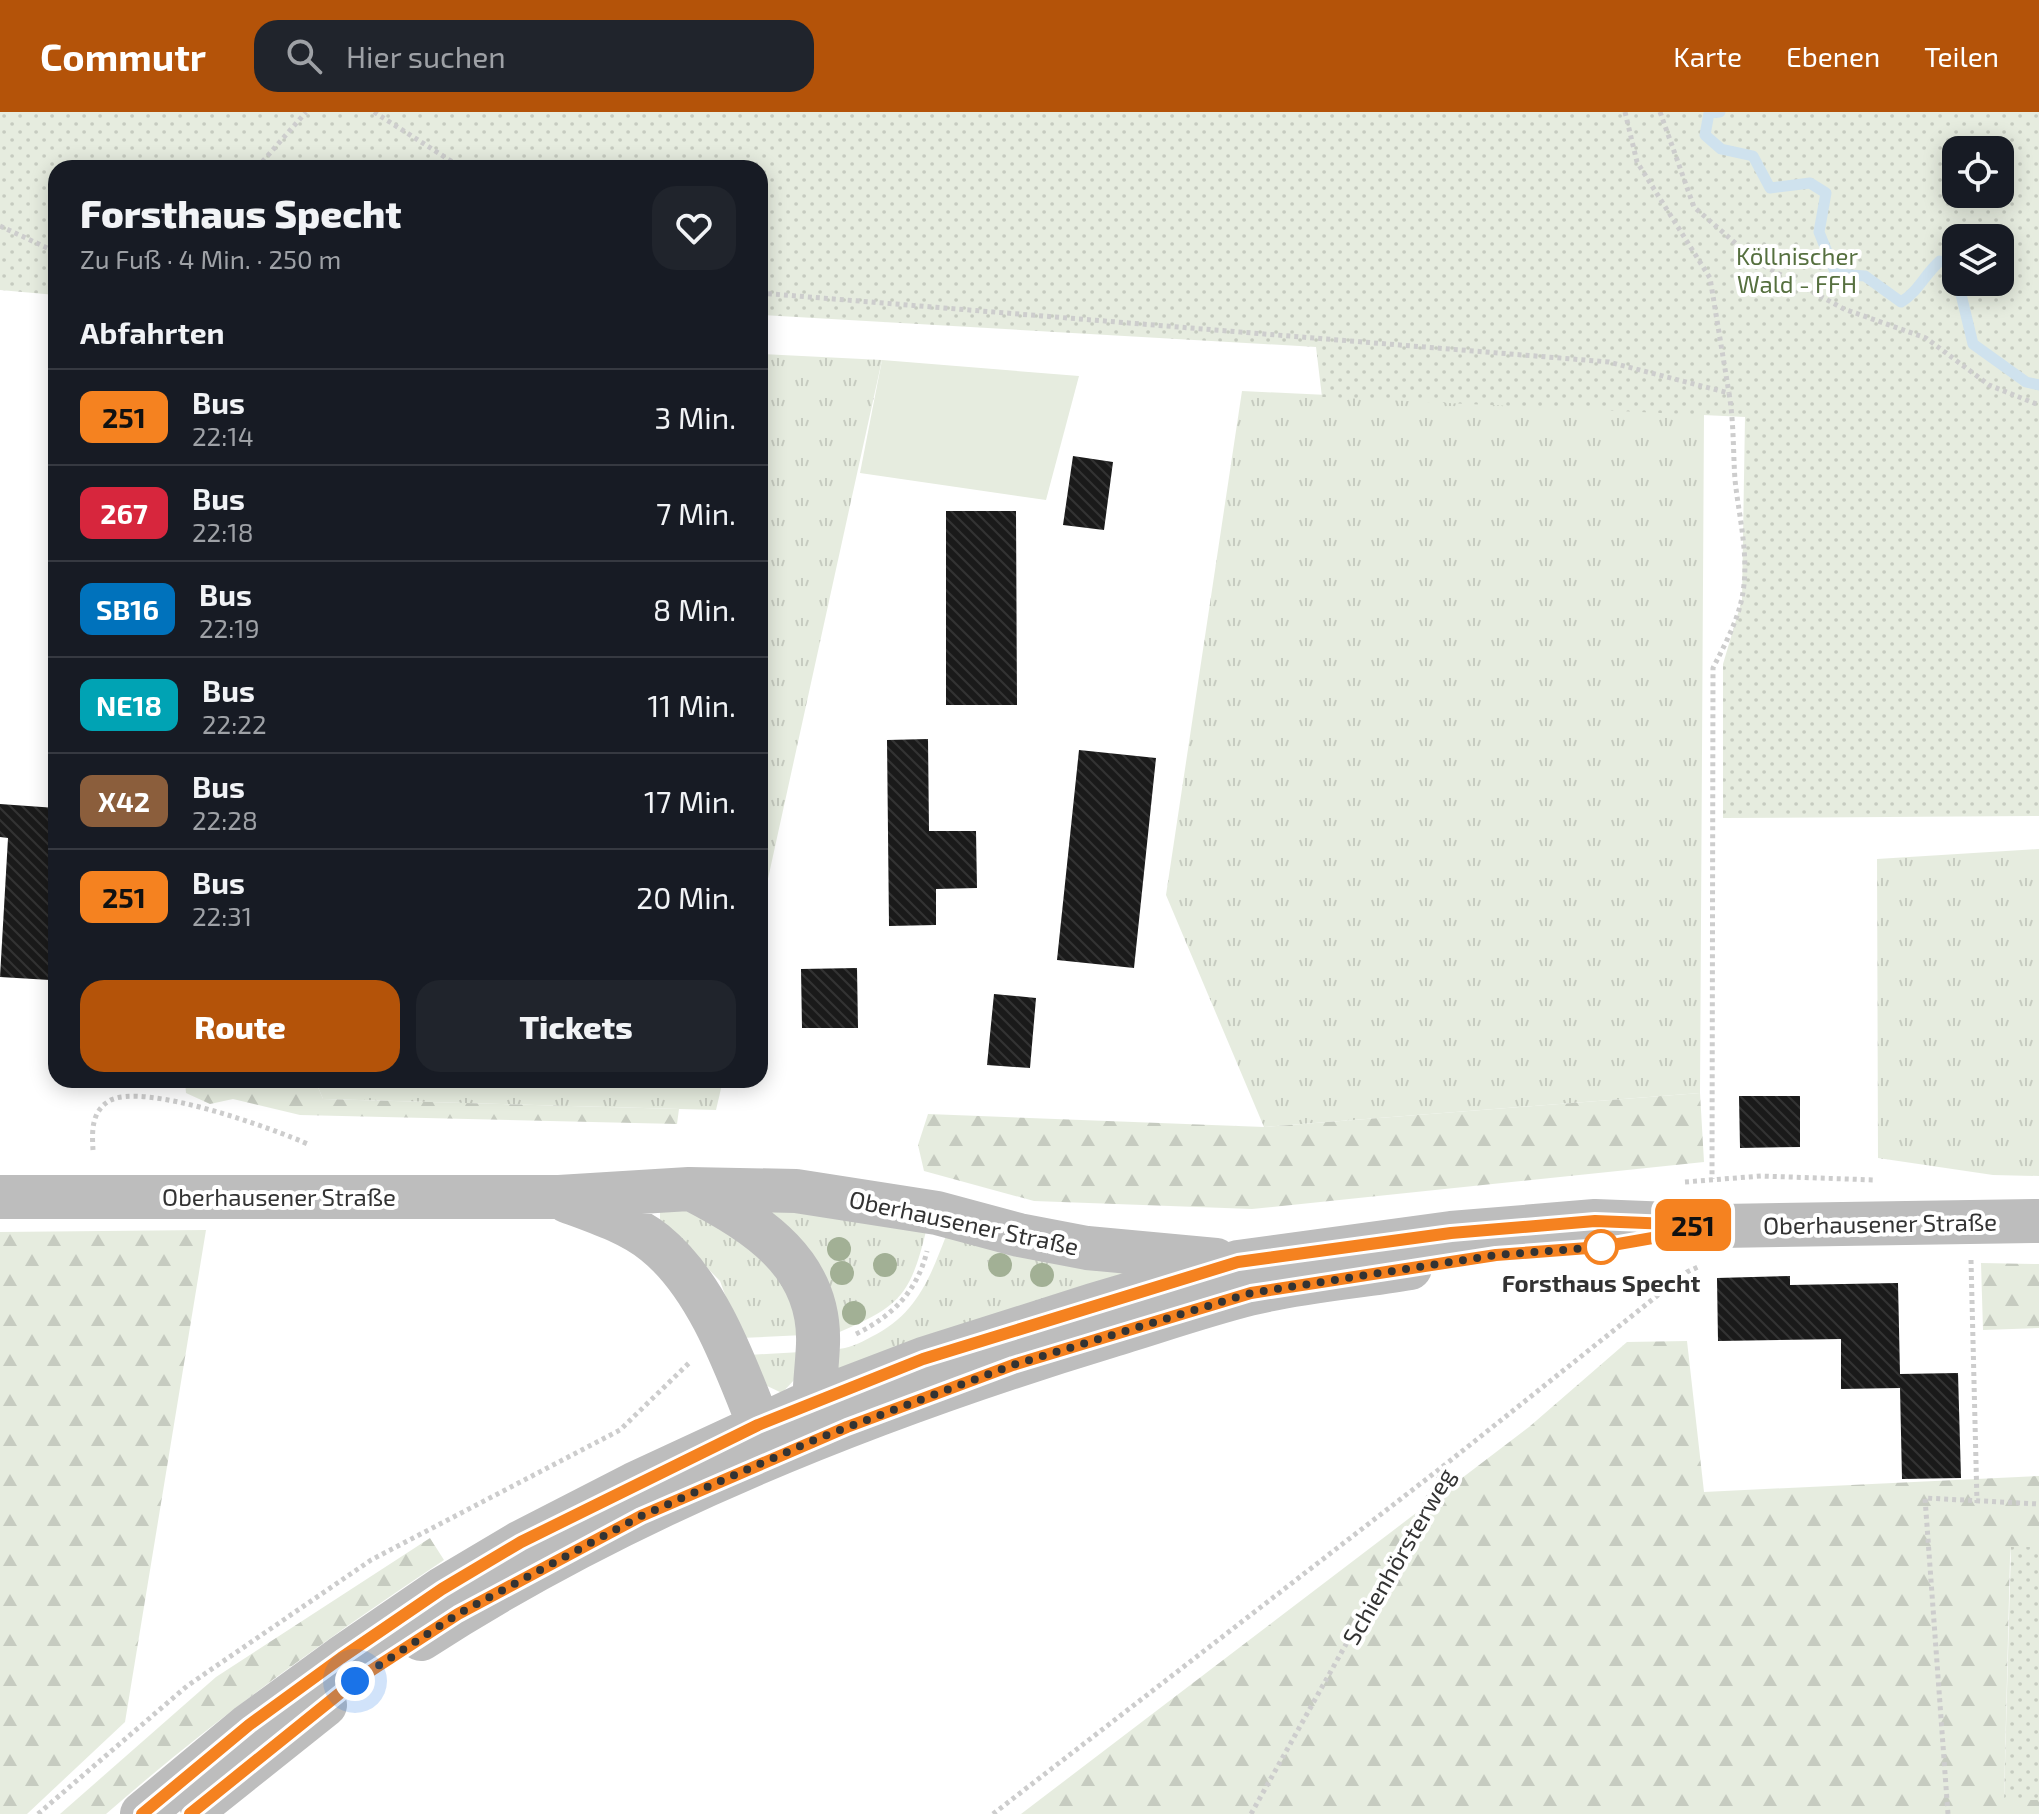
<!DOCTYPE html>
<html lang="de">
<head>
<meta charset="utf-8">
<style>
  body { margin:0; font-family:"Exo 2",sans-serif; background:#20242c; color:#f1f3f6; height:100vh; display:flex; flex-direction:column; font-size:30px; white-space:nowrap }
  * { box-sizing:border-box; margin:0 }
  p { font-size:26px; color:#9ea1a6 }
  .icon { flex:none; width:44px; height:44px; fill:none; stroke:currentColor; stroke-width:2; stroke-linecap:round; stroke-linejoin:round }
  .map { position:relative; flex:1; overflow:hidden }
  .details { position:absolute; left:48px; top:48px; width:720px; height:928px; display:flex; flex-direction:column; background:#171b24; border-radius:24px; box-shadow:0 4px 20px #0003 }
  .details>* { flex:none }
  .badge { padding:0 16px; border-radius:12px; font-size:28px; line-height:52px }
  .tools { position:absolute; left:1942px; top:24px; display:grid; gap:16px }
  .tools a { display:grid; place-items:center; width:72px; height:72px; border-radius:16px; background:#171b24; box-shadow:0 4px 20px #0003; font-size:40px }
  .you { position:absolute; width:40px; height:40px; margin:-20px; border:6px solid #fff; border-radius:50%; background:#1a73e8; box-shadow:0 0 0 12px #1a73e833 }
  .map>.badge { position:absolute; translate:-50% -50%; box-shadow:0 0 0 4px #fff }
  h2 { padding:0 32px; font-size:30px; line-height:72px }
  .round { display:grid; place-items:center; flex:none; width:84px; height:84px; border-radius:24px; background:#20242c }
  .summary { display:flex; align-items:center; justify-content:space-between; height:136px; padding:0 32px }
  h1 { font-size:38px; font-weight:800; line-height:60px }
  .primary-button { display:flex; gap:16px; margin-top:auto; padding:16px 32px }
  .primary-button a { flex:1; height:92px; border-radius:24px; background:#b45309; color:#fff; font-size:32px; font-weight:800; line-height:92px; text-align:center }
  .primary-button a+a { background:#20242c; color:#f1f3f6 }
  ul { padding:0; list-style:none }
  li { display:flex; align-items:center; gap:24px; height:96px; padding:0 32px; border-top:2px solid #363941 }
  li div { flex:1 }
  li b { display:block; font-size:30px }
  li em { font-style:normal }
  li .badge { min-width:88px; font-weight:700; text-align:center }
  header { display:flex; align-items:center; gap:48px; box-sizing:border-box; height:112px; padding:0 40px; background:#b45309; color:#fff }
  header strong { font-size:38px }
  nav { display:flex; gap:44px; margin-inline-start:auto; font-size:28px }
  .search { width:560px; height:72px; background:#20242c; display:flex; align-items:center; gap:20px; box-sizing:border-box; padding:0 28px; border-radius:24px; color:#9ea1a6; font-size:30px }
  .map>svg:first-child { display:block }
  .grass { fill:url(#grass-tufts) }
  .forest { fill:url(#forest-firs) }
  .park { fill:url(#park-dots); fill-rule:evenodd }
  .garden { fill:#e6ecdf }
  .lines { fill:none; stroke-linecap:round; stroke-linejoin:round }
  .stream { stroke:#cfe2ee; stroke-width:11 }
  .building { fill:url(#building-back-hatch) }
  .path { stroke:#cdcdcd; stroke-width:5; stroke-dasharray:4 4; stroke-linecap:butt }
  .secondary { stroke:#bdbdbd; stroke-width:44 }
  .tree { fill:#a2b095 }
  .line-casing { stroke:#fff; stroke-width:18 }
  .line { stroke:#f58220; stroke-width:12 }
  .walk { stroke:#333; stroke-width:8; stroke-dasharray:0 14.4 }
  .stop-dot { fill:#fff; stroke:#f58220; stroke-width:4 }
  .labels { text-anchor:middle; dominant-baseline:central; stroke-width:8; stroke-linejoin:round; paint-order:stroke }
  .park-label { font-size:24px; fill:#56703f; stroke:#fff }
  .street-label { font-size:24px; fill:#333; stroke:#fff }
  .stop-label { font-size:24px; font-weight:bold; fill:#333; stroke:#fff }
</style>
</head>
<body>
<header>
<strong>Commutr</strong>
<div class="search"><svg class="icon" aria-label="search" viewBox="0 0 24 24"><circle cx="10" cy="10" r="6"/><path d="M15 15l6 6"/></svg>Hier suchen</div>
<nav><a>Karte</a><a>Ebenen</a><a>Teilen</a></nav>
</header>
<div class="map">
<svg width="2039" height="1702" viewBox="0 0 2039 1702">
  <defs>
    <pattern id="grass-tufts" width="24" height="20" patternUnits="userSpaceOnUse" patternTransform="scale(2)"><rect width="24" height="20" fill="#e6ecdf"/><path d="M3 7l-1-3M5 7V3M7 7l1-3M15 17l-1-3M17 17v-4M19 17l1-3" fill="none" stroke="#c6cbc0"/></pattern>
    <pattern id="forest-firs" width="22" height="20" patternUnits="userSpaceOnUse" patternTransform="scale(2)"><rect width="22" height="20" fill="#e6ecdf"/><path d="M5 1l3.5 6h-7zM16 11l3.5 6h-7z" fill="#c6cbc0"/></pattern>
    <pattern id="park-dots" width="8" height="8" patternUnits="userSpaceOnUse" patternTransform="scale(2)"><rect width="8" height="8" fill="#e6ecdf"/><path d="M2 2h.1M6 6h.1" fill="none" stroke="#c6cbc0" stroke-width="1.8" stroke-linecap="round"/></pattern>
    <pattern id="building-back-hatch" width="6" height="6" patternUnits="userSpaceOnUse" patternTransform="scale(2)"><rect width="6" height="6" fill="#1a1a1a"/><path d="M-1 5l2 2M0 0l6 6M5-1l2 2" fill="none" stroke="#333"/></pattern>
  </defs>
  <rect width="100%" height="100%" fill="#fff"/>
  <path class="grass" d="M760 242 882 248 760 803Z
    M1242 279 1704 301 1700 981 1264 1015 1166 783Z
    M2039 737V1064L1993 1063 1878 1046 1877 747Z
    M315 968H723L716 998 323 987Z
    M673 1093 713 1108 779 1160 804 1223 741 1226 720 1169 660 1108V1100Z
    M761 1094 926 1119C910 1186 898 1195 835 1222Z
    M946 1124 1125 1161 841 1257 835 1255 836 1237C848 1237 860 1231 871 1225 916 1203 929 1168 946 1124Z
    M801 1240 795 1267 782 1281 763 1272 748 1243Z"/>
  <path class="forest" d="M185 968H315L323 987 679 997 677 1012 300 1003 233 987 210 992 186 981Z
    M1700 981 1704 1050 1252 1097 1034 1089 924 1059 918 1033 928 1002 1264 1015Z
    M206 1118 125 1610 27 1702H0V1120Z
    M1981 1151 2039 1152V1216L1983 1218Z
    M1687 1229 1704 1380 2039 1364V1435H2011L2010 1446 2004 1687 2039 1688V1702H1021L1529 1315 1627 1230Z
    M430 1426 444 1448C327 1526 212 1609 106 1702H60L216 1565Z"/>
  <path class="park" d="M0 0H2039V704L1723 706V552L1742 488 1745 305 1322 285 1316 235 760 203V56H56V183L0 178ZM1956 38H2000V82H1956ZM1956 126H2000V170H1956Z
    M2011 1435H2039V1688H2004Z"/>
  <path class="garden" d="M882 248 1079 264 1046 388 860 361Z"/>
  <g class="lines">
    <path class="stream" d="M1720 0 1709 1 1705 23 1721 37 1753 44 1770 76 1810 71 1826 81 1819 120 1836 162 1865 164 1901 190C1919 179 1924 163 1940 149L1956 153
      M1958 170 1973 232 2026 270 2039 273"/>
  </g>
  <path class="building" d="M1073 344 1113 350 1104 418 1063 413Z
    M946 399H1016L1017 593H946Z
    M928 627 929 719H976L977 776 936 777V813L889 814 887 628Z
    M1079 638 1156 646 1134 856 1057 848Z
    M0 692 56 696V791L50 868 0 865 8 726 0 725Z
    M857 856 858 916H802L801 857Z
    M994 882 1036 886 1030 956 987 953Z
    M1739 984H1800V1035L1740 1036Z
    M1790 1164V1173L1898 1171 1900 1262 1958 1261 1961 1366 1902 1367 1900 1276 1841 1277V1227L1718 1229 1717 1166Z"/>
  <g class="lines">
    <path class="path" d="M374 0 462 56
      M1625 0 1637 50 1710 166 1729 281
      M1660 0 1694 95 1757 150 1844 197 1926 226 1989 273 2039 293
      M257 56 306 0
      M0 114 56 140
      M760 181 1609 250 1729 281C1734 311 1733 339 1735 368 1739 405 1749 443 1743 480 1739 507 1725 532 1713 556L1712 1067
      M93 1038C92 1020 91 1000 109 989 142 969 275 1017 310 1033
      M1685 1070 1761 1064 1875 1068
      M1971 1148 1977 1391
      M856 1222C892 1204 917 1180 927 1139
      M38 1702 187 1574 371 1448 620 1318 690 1250
      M993 1702 1446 1352 1687 1160 1700 1154
      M1251 1702 1444 1357
      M1948 1702 1925 1386 2039 1392"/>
    <path class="secondary" d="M695 1079C758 1112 821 1152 818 1232 817 1260 812 1285 816 1312
      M0 1085H559L689 1077 796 1079 937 1101 1019 1123 1087 1136 1216 1148
      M567 1089C597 1100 630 1111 655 1131 714 1179 741 1271 770 1340
      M421 1527C629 1392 873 1296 1110 1224 1156 1210 1202 1194 1249 1182 1301 1169 1357 1165 1410 1156
      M201 1692 325 1593
      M142 1702 249 1613 341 1546 442 1477 521 1430 634 1372 813 1289 923 1247 1093 1193 1238 1150 1451 1121 1595 1109 1721 1114 2039 1109"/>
  </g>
  <g class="tree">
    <circle cx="839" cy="1137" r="12"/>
    <circle cx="885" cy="1153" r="12"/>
    <circle cx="1000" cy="1153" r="12"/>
    <circle cx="842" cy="1161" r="12"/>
    <circle cx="1042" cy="1163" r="12"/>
    <circle cx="854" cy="1201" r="12"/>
  </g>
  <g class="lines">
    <g class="line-casing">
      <path id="line" d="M142 1702 249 1613 341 1546 442 1477 521 1430 758 1313 923 1247 1238 1150 1451 1121 1595 1109 1721 1114 1601 1135 1496 1143 1251 1181 1013 1253 847 1315 641 1404 458 1502 355 1569 190 1702"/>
    </g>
    <use href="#line" class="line"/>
    <path class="walk" d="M355 1569 458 1502 641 1404 819 1326 1013 1253 1251 1181 1496 1143 1601 1135"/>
  </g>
  <circle class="stop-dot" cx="1601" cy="1135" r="16"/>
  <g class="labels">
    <g class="park-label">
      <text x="1797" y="143">Köllnischer<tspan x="1797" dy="28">Wald - FFH</tspan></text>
    </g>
    <g class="street-label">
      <text x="279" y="1084">Oberhausener Straße</text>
      <text transform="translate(964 1110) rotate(12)">Oberhausener Straße</text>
      <text transform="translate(1880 1111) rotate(-1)">Oberhausener Straße</text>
      <text transform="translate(1398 1444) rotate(-60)">Schienhörsterweg</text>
    </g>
    <g class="stop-label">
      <text x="1601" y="1170">Forsthaus Specht</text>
    </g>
  </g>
</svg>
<div class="tools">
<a><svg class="icon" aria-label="locate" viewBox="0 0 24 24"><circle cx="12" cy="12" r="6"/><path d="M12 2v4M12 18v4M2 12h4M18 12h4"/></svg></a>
<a><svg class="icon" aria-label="layers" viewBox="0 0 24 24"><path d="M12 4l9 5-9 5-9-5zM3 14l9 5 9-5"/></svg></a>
</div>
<div class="you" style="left:355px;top:1569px"></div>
<b class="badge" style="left:1693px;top:1113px;background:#f58220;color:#111">251</b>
<section class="details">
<div class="summary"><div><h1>Forsthaus Specht</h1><p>Zu Fuß · 4 Min. · 250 m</p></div><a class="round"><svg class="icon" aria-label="heart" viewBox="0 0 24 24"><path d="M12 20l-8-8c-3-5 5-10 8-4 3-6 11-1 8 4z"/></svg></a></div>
<h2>Abfahrten</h2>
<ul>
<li><span class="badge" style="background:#f58220;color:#111">251</span><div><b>Bus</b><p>22:14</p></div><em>3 Min.</em></li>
<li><span class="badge" style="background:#d7263d;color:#fff">267</span><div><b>Bus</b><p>22:18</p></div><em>7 Min.</em></li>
<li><span class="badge" style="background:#0072bc;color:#fff">SB16</span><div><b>Bus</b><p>22:19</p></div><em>8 Min.</em></li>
<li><span class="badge" style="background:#00a3b4;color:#fff">NE18</span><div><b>Bus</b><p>22:22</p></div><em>11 Min.</em></li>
<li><span class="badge" style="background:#8b5e3c;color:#fff">X42</span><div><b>Bus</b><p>22:28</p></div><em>17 Min.</em></li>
<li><span class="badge" style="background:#f58220;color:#111">251</span><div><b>Bus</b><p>22:31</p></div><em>20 Min.</em></li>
</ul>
<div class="primary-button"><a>Route</a><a>Tickets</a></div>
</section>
</div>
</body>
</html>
